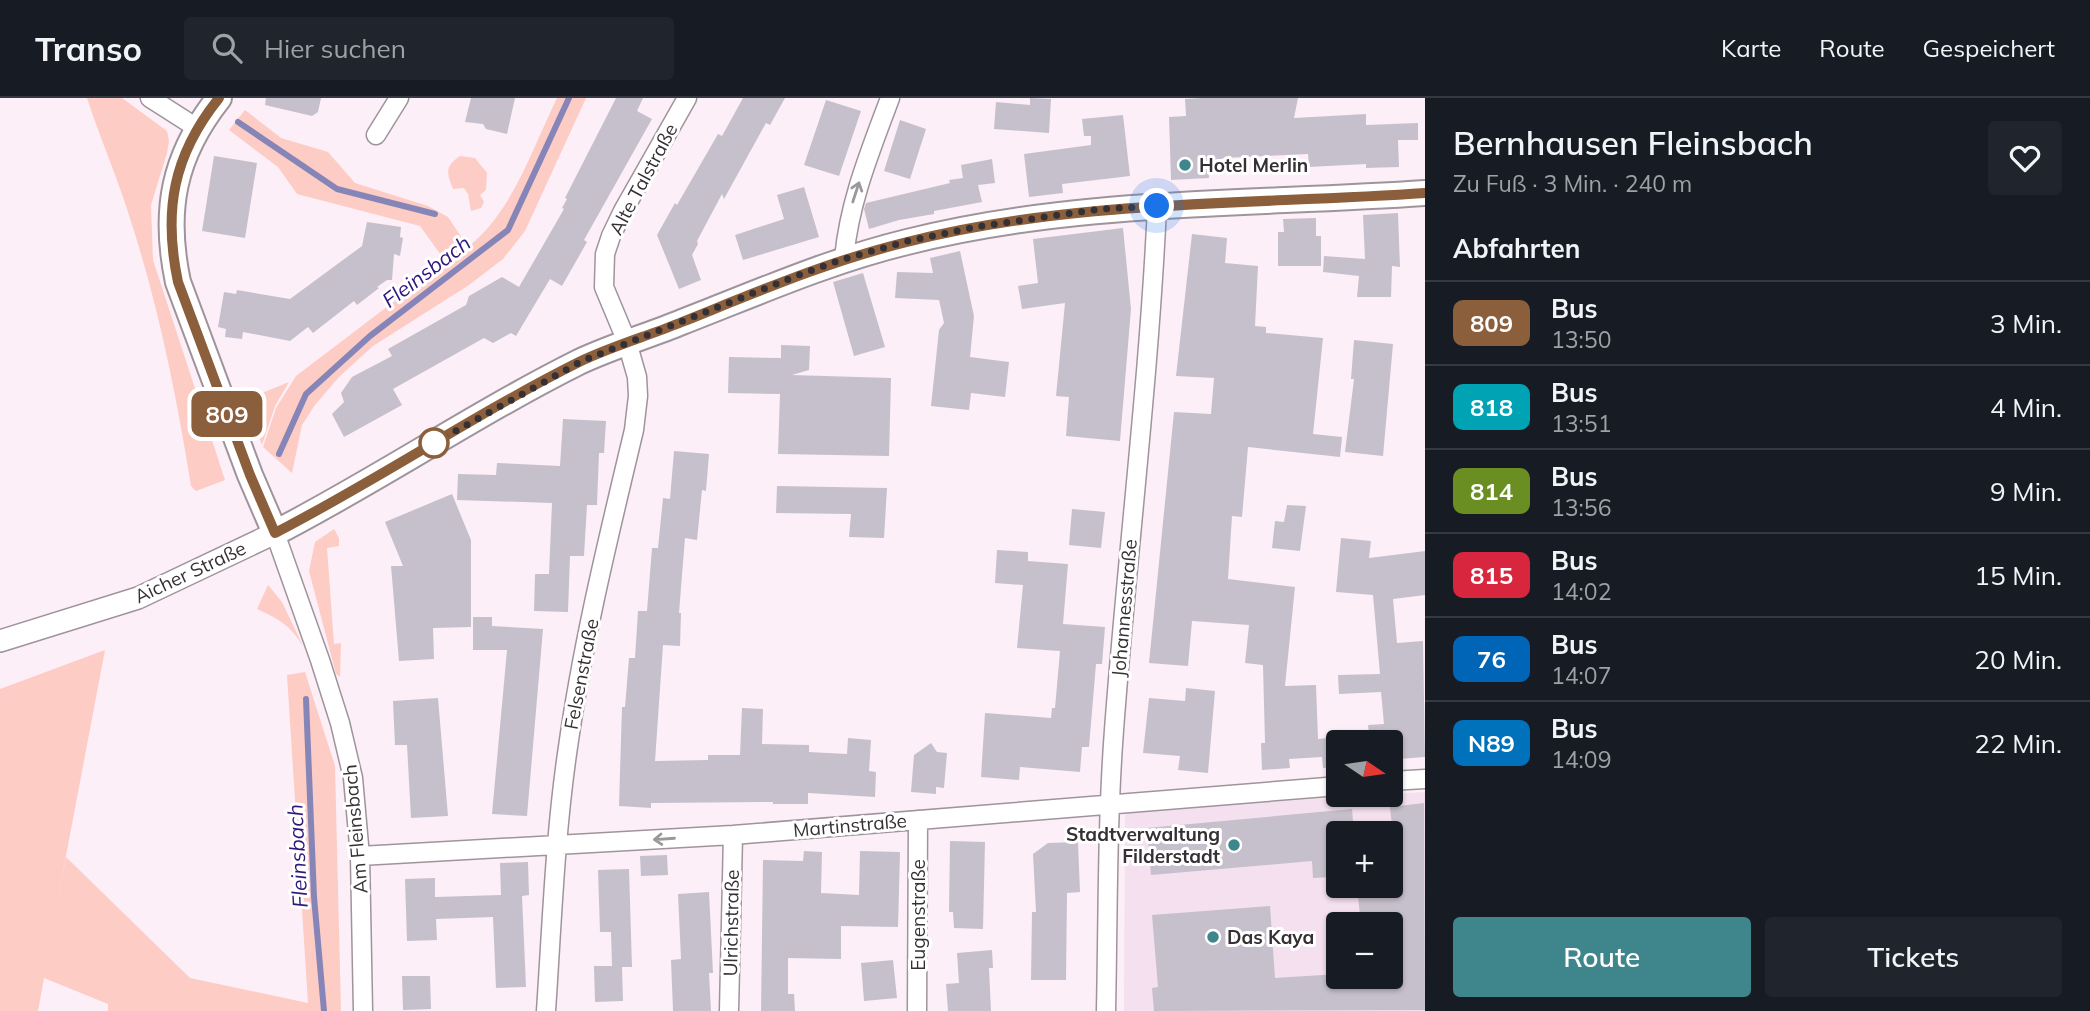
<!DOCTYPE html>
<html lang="de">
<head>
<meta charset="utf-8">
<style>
  body { margin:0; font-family:Mulish,sans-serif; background:#20242c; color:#f1f3f6; height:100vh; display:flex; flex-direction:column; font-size:26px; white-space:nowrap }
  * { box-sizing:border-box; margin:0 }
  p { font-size:23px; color:#9ea1a6 }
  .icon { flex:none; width:38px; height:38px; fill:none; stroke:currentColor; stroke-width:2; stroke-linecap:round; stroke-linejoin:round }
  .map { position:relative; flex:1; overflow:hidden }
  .sheet { display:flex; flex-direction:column; background:#171b24; width:665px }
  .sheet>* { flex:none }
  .badge { padding:0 14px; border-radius:10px; font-size:24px; line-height:46px }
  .needle { width:46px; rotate:103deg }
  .fabs { position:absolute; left:1326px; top:632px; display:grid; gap:14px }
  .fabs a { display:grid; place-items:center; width:77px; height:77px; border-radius:7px; background:#171b24; box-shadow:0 2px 5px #0004; font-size:35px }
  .you { position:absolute; width:35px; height:35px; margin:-18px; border:5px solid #fff; border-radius:50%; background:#1a73e8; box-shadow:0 0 0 10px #1a73e833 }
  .map>.badge { position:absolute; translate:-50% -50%; box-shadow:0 0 0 4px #fff }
  h2 { padding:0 28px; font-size:26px; line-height:63px }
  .round { display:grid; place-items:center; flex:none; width:74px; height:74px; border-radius:7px; background:#20242c }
  .headline { display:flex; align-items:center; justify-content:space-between; height:119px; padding:0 28px }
  h1 { font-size:33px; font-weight:600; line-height:52px }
  .primary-button { display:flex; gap:14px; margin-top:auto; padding:14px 28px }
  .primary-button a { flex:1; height:80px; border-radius:7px; background:#3e868c; color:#fff; font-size:28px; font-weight:600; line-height:80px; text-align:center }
  .primary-button a+a { background:#20242c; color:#f1f3f6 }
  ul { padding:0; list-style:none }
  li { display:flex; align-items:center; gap:21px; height:84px; padding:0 28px; border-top:2px solid #363941 }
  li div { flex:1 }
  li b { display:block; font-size:26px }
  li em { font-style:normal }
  li .badge { min-width:77px; font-weight:700; text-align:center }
  header { display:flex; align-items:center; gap:42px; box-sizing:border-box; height:98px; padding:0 35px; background:#171b24; border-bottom:2px solid #363941 }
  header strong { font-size:33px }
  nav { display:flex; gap:38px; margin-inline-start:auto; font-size:24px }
  .search { width:490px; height:63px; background:#20242c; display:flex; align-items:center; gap:18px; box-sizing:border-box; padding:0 24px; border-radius:7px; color:#9ea1a6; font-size:26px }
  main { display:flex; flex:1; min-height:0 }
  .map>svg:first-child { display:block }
  .built { fill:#f4e0ee; fill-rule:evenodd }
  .green { fill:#fdccc4 }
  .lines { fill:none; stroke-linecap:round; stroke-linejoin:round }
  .stream { stroke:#8685b8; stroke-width:6 }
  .building { fill:#c6c0cc }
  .minor-casing { stroke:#9f949c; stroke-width:21 }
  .tertiary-casing { stroke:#9f949c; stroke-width:24 }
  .secondary-casing { stroke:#9f949c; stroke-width:28 }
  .minor { stroke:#fff; stroke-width:18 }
  .tertiary { stroke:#fff; stroke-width:21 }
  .secondary { stroke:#fff; stroke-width:24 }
  .oneway { stroke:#9a989a }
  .line-casing { stroke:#fff; stroke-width:16 }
  .line { stroke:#8b5e3c; stroke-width:10 }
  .walk { stroke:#353034; stroke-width:7; stroke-dasharray:0 12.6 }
  .poi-dot { fill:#3e868c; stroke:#fff; stroke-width:2.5 }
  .stop-dot { fill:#fff; stroke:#8b5e3c; stroke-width:3.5 }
  .labels { text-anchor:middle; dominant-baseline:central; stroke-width:6; stroke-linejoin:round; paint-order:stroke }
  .poi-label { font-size:19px; font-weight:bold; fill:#353034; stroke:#fff; text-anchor:start }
  .street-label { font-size:19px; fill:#353034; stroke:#fff }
  .water-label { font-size:21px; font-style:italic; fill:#2e187d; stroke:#fff }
</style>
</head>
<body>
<header>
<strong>Transo</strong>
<div class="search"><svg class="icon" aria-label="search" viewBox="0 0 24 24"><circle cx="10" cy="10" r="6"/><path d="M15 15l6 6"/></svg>Hier suchen</div>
<nav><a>Karte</a><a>Route</a><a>Gespeichert</a></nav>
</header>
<main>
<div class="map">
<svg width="1425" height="913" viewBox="0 0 1425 913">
  <rect width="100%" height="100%" fill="#fceff8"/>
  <path class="built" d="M1425 694V913H1124L1125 713ZM1339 735H1391V788H1339ZM1339 826H1391V878H1339Z"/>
  <path class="green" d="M87 0H122L167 33 169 43 167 55 151 107 153 162 225 382 196 393 191 388C176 294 157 201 127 111 115 74 99 37 87 0Z
    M557 0H586L525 133 503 161 469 187 373 248 339 279 315 307 302 327 292 375 263 349 276 310 296 278 446 164 420 128 297 96 278 69 229 32 245 12 281 40 328 54 355 85 428 108 448 119 468 149C513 113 532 51 557 0Z
    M460 58 475 60 487 75 486 92 480 97 484 104 481 110 471 113 468 96 464 90 453 91C447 75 444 69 460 58Z
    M289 284 275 308 262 347 245 302Z
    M334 431 339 440V448L327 450 334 546 341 545 340 579 336 576 309 473 315 444Z
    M268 487 282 504 303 548C289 526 280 522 257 511Z
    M105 552 54 821 66 759 190 880 308 905 287 577 305 574 335 668 341 913H108V906L44 880 38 913H0V591Z"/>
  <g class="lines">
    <path class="stream" d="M238 24 337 91 435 116
      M279 356 306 296 370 238 508 132 569 0
      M306 601 314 799 324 913"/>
  </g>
  <path class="building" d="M266 0H321L318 14 312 18 265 7Z
    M471 0H515L507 36 486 31 483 26 465 24Z
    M616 0H643L637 13 652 21 584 142 587 144 562 188 550 181 516 238 511 235 493 245 484 240 393 291 402 307 344 339 332 316 344 304 341 295 352 279 392 258 388 251 466 207 469 198 502 179 519 189 564 111 562 110 567 101 565 100Z
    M743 0H785L770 27 766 25 724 101 722 96 697 143 698 146 692 157 701 182 679 191 657 137 675 105 677 107 718 36 722 38Z
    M1030 0 1051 1 1049 35 994 31 996 4 1030 7Z
    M1202 0H1298L1294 20 1366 16V27L1418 25V42H1398L1399 69 1366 70V66L1309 69 1308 56 1222 60 1223 61 1208 62 1209 80 1171 82 1169 19 1186 18 1185 1Z
    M826 2 861 13 839 78 804 67Z
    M1123 17 1130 78 1062 86 1063 95 1029 99 1024 56 1091 47V38H1084L1082 21Z
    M900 22 926 31 910 81 884 73Z
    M214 58 257 65 245 140 202 133Z
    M992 61 995 85 978 87 982 104 934 113V116L899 122 869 131 864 111 866 105 950 85 949 82 963 80 961 67Z
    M804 89 819 139 743 162 735 137 784 121 777 97Z
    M1398 115 1400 169 1392 168 1391 199H1357L1359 178 1323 174 1324 158 1365 161 1363 117Z
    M1316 120V138H1321V168H1278V134H1284L1283 121Z
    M367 124 401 129 400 139 403 140 400 158 394 156 392 182H387L377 189 379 190 357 207 354 203 313 235 308 229 290 243 243 234 242 241 225 239 226 231 218 229 224 194 236 196 237 192 290 201 362 148Z
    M1123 130 1131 211 1120 343 1066 338 1069 299 1056 298 1065 205 1022 211 1018 188 1038 185 1033 141Z
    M1192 136 1227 140 1225 165 1258 168 1255 228 1266 229V235L1323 240 1313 336 1342 339 1340 359 1248 349 1242 419 1232 418 1228 481 1295 489 1285 588 1316 587 1318 641 1339 639V669L1323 670 1322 659 1289 661 1290 670 1262 672 1261 645H1265L1263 567 1245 565 1249 527 1192 523 1188 568 1149 565 1174 314 1211 316 1214 280 1176 278Z
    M960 153 974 218 970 259 1009 264 1005 299 971 295 969 312 931 308 939 232 944 225 939 202 895 200 897 174 933 175 930 160Z
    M863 175 885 249 854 258 833 184Z
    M1354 242 1393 246 1383 358 1345 354 1354 281H1351Z
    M781 247 810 248 809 272 792 277 891 280 889 358 778 356 780 296 728 295 729 259 781 260Z
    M563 321 606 323 604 355H599L597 407H587L584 458H570L568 514 534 513 535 476H549L552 405 457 402 458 376 496 377 497 365 560 368Z
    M674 353 709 356 706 393 702 392 697 442 685 440 679 515H681L680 548 663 547 655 663 708 662V657H740L742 610 763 611 762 646 809 647V654L847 656 848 640 871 642 869 673 876 674 875 699 808 695V706H773V704L651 705V710L619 708 622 609H625L629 560H635L638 513H647L652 450H658L663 400 670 401Z
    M777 388 887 390 884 440 849 439 851 416 776 415Z
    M452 396 471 442V529L433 530 434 561 399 563 391 468H403L385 424Z
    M1287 407 1306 408 1300 453 1272 450 1275 423 1284 424Z
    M1072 411 1105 414 1101 450 1069 447Z
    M1341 440 1371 443 1369 460 1425 453V497L1393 501 1397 545 1423 543 1425 659 1399 661 1398 647 1391 648V644H1370L1368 627 1384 626 1381 594 1339 596 1338 577 1380 576 1373 497 1336 494Z
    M997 452 1028 454V463L1068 466 1063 526 1105 529 1102 566H1096L1089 649H1082L1080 674 1020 669 1019 682 981 679 985 615 1051 620 1052 610H1055L1060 553 1017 550 1023 487 995 485Z
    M473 519H492V528L543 531 527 718 492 716 507 552H473Z
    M1186 590 1215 593 1208 675 1178 672 1180 658 1143 655 1149 600 1185 603Z
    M438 600 448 718 411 720 407 647H395L393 603Z
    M931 645 937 654 947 655 944 690 936 689V696L911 694 914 657Z
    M1424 705 1425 912 1154 913 1152 890 1158 889 1152 817 1270 808 1275 880 1339 876V878H1391V826H1361L1357 790 1391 788V750L1394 749 1390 709Z
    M1352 711 1354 735H1339V751L1330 752 1332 779 1313 780 1312 763 1151 777 1147 730Z
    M950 743 985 744 983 831 954 830 953 814H949Z
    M1078 744 1080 794 1067 795 1066 882H1031L1032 814H1036L1033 756 1048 745Z
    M804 753 822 754 821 795 859 797 860 753 900 754 898 829 841 828V861L788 860V896H794L795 913H761L763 762 803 763Z
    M667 757 668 777 641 778 640 758Z
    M528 764 529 797 522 798 526 889 496 890 493 819 436 821 437 842 407 843 405 781 435 780V799L501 797 500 765Z
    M629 771 632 869H622L623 903 595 904 594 868H612L611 834H600L598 772Z
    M709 794 713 875H709L711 913H673L671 862 681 861 678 796Z
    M992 852 993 870H989L991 913H948L946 886 959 885 957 855Z
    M893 862 897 900 864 903 861 865Z
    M402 878H430L431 911 403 912Z"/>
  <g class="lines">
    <g class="minor-casing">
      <path id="minor" d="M150 0 197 30
        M376 37 399 0
        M844 161C849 104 870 54 890 0
        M275 435 320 562 340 625 353 680 360 758 363 913
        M1391 683 1425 681
        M360 758 733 737 1339 688
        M546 913C552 825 555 736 568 649 583 542 609 437 634 332L638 298 637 279 627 244 604 189 605 156 611 138 623 113 687 0
        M729 913 733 737
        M917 913 918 722
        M1106 913C1108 819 1107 725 1114 632 1127 457 1149 283 1157 109"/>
    </g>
    <g class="tertiary-casing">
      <path id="tertiary" d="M0 543 138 500 275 435"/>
    </g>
    <g class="secondary-casing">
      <path id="secondary" d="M219 0C173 58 163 113 178 184L250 377 275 435C378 382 475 316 579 264 613 248 648 238 682 224 757 195 829 163 907 144 1077 101 1252 107 1425 95"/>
    </g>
    <use href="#minor" class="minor"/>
    <use href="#tertiary" class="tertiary"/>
    <use href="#secondary" class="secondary"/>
  </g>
  <defs><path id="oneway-shaft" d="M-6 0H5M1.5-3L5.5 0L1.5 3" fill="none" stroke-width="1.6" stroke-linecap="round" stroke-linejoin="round" transform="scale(1.75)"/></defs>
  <g class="oneway">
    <use href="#oneway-shaft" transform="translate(856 94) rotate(-72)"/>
    <use href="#oneway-shaft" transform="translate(664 741) rotate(176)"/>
  </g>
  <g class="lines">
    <g class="line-casing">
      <path id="line" d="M219 0C173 57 163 113 178 184L250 377 275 435C378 382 475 316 579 264 612 248 648 238 682 224 757 194 829 163 907 144 1076 101 1252 107 1425 95"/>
    </g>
    <use href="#line" class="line"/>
    <path class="walk" d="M434 345 582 263 804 175 844 161 908 143 981 128 1102 111 1157 108"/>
  </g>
  <g class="poi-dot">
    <circle cx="1185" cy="67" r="7"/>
    <circle cx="1234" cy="747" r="7"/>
    <circle cx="1213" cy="839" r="7"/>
  </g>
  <circle class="stop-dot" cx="434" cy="345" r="14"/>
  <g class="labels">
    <g class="poi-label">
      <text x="1199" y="67">Hotel Merlin</text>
      <text x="1220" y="736" text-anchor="end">Stadtverwaltung<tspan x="1220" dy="22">Filderstadt</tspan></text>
      <text x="1227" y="839">Das Kaya</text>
    </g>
    <g class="street-label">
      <text transform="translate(643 81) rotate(-62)">Alte Talstraße</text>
      <text transform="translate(190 474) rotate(-25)">Aicher Straße</text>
      <text transform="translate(1124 510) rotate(-85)">Johannesstraße</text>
      <text transform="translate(581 576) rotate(-79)">Felsenstraße</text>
      <text transform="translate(850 727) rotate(-5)">Martinstraße</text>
      <text transform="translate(355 731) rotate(-95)">Am Fleinsbach</text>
      <text transform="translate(918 817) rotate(-90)">Eugenstraße</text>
      <text transform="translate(731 825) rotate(-89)">Ulrichstraße</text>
    </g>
    <g class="water-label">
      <text transform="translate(426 173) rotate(-37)">Fleinsbach</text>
      <text transform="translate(297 758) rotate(-93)">Fleinsbach</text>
    </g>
  </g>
</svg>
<div class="fabs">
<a><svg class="needle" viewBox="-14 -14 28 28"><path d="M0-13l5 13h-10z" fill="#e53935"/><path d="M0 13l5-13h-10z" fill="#9ea1a6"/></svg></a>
<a>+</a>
<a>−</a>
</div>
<div class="you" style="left:1157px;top:108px"></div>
<b class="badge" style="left:227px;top:316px;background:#8b5e3c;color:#fff">809</b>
</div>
<section class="sheet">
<div class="headline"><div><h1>Bernhausen Fleinsbach</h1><p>Zu Fuß · 3 Min. · 240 m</p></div><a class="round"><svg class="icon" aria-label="heart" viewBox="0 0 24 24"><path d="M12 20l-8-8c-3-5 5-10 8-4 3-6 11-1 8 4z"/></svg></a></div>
<h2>Abfahrten</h2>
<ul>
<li><span class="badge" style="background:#8b5e3c;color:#fff">809</span><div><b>Bus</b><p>13:50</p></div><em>3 Min.</em></li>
<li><span class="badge" style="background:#00a3b4;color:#fff">818</span><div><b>Bus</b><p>13:51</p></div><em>4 Min.</em></li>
<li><span class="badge" style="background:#6b8e23;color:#fff">814</span><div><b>Bus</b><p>13:56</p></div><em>9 Min.</em></li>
<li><span class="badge" style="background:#d7263d;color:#fff">815</span><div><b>Bus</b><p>14:02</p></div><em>15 Min.</em></li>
<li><span class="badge" style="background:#0065b7;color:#fff">76</span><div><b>Bus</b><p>14:07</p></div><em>20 Min.</em></li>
<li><span class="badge" style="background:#0072bc;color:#fff">N89</span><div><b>Bus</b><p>14:09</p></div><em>22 Min.</em></li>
</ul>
<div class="primary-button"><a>Route</a><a>Tickets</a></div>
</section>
</main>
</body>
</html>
